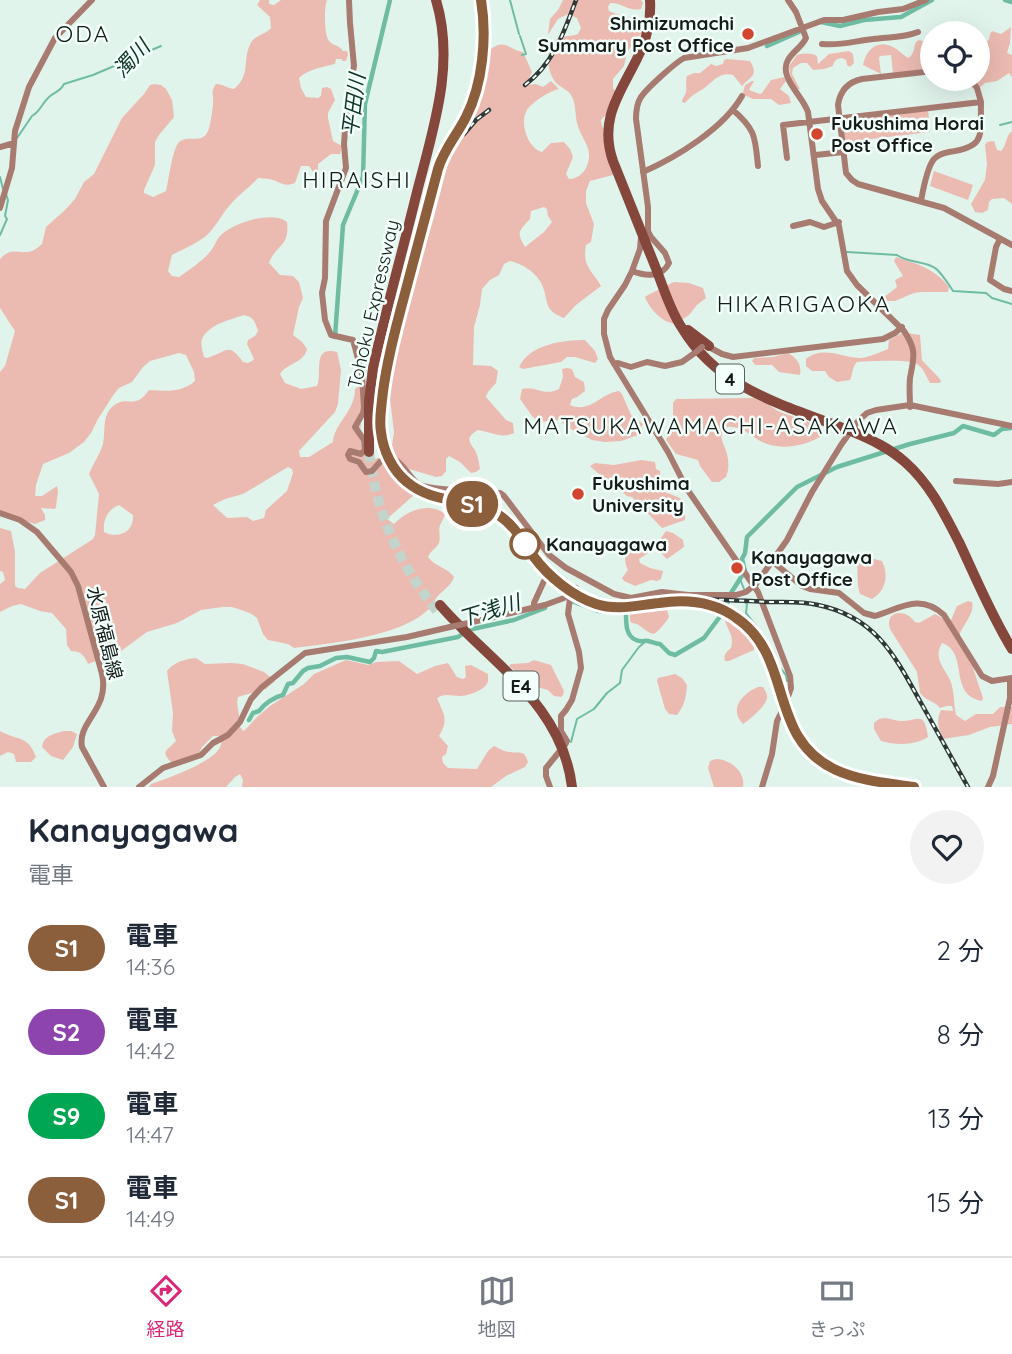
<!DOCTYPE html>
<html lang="ja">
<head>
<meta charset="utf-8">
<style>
  body { margin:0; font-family:Quicksand,"Noto Sans JP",sans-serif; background:#f2f2f3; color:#1f2937; height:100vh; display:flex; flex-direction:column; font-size:26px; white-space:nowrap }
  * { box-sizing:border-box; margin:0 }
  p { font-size:23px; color:#747a83 }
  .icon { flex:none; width:38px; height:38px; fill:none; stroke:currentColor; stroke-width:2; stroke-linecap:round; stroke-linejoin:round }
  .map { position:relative; height:787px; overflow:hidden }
  .sheet { display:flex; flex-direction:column; background:#fff; flex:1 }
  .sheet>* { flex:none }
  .badge { padding:0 14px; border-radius:23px; font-size:24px; line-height:46px }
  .fabs { position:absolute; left:920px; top:21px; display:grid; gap:14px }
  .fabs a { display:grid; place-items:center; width:70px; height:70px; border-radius:50%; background:#fff; box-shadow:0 7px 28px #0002; font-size:35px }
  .map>.badge { position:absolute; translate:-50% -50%; box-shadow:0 0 0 4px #fff }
  .round { display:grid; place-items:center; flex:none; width:74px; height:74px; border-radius:37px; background:#f2f2f3 }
  .head { display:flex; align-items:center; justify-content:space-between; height:119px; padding:0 28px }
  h1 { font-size:33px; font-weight:800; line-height:52px }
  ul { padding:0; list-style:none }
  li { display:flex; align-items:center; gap:21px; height:84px; padding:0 28px }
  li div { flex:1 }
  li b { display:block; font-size:26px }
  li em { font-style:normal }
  li .badge { min-width:77px; font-weight:700; text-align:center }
  .dock { display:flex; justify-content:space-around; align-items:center; height:98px; border-top:2px solid #e0e1e3; background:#fff; font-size:19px; color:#747a83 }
  .dock a { display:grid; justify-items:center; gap:4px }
  .dock .on { color:#db2777 }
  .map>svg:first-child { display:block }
  .green { fill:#ebbbb1; fill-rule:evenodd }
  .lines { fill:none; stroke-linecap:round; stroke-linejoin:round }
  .stream { stroke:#6ebca2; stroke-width:2 }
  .river { stroke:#6ebca2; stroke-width:4.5 }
  .highway-tunnel { stroke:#c2d4cc; stroke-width:10; stroke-dasharray:10 5; stroke-linecap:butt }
  .secondary { stroke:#a87b71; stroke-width:6 }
  .highway { stroke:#85473b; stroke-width:10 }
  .rail-casing { stroke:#2f3835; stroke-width:4.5 }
  .rail { stroke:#f3fffa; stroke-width:2; stroke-dasharray:5; stroke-linecap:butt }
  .secondary-bridge { stroke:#a87b71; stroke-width:6 }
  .highway-bridge { stroke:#85473b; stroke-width:10 }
  .line-casing { stroke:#fff; stroke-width:16 }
  .line { stroke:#8b5e3c; stroke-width:10 }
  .poi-dot { fill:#d2462f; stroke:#f3fffa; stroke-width:2.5 }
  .stop-dot { fill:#fff; stroke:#8b5e3c; stroke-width:3.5 }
  .labels { text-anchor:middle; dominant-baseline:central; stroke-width:5; stroke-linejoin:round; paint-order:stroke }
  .shield { fill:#f3fffa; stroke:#58605d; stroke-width:2 }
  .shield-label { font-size:18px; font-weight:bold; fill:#151c1a }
  .poi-label { font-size:19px; font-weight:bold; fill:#151c1a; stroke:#f3fffa; text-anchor:start }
  .street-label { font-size:19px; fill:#151c1a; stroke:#f3fffa }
  .stop-label { font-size:19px; font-weight:bold; fill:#151c1a; stroke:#f3fffa; text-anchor:start }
  .water-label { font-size:21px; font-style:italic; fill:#0f3429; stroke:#f3fffa }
  .quarter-label { font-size:23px; letter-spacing:2px; fill:#151c1a; stroke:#f3fffa }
</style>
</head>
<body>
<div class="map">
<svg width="1012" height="787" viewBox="0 0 1012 787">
  <rect width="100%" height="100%" fill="#e1f4ec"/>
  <path class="green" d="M260 0H269V4L274 5 281 0H327C324 7 324 35 329 41 333 46 338 44 343 51H347L348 55 346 61H343L341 59H336L335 64C323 67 308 69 299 78L301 88 306 97 318 98 321 96 322 88 327 87 331 89 335 100 328 113V118L333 141 342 146 340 154H331L318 164V171L313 172 309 166H301L295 183C282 188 281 181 269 179 268 179 258 178 258 178 249 188 238 195 230 205 221 215 216 227 206 236 196 244 183 249 172 255L168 271 172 276 179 277C189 270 201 262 209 253 214 248 216 240 221 235 234 223 272 210 287 222 290 247 276 244 269 263L280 275 293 276 299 282 303 298 299 307 293 335 302 342 307 349C304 363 287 363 280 374L285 383 301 389 317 386C323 374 311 345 337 352L341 370 338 404 335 412 299 451 300 457H309L333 442C334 423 355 412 355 389L361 385 367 386C364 408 355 436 365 456L374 459 389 456 407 473 413 496 387 519 394 524C406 511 429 501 445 514 444 518 442 521 440 525 438 531 441 537 439 543 436 549 431 550 428 557 435 567 447 567 454 577 451 586 443 590 437 597 434 601 432 607 428 610 399 637 332 643 294 648L288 644 268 640 263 634 257 618 250 613 232 607H223L201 610 177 623 147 632 121 651 88 664C84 655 81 651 71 651L67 645 66 629 52 613 40 611 21 604 12 606 0 612V584L5 580 3 572 0 571V528L11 531 15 552V586L18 588 25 589 40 573 93 539 95 535 99 494 89 474C93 464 100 454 103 444 106 430 101 413 116 404 129 396 135 410 149 390 166 391 181 393 195 381L194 372 186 355 179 353 150 361 143 367 132 382 119 388 114 394 98 419 91 433 84 442 69 453 43 464 36 485 35 496H42L57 486 58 491 56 507 55 509 41 508 45 515V520L35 524 0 513V372L5 366 15 331 0 308V259C12 246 19 255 32 251 35 250 40 246 42 244L46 227 65 210 75 199 84 182 94 174 122 118 144 94 150 85 154 84 161 85 166 89 172 100 174 117 159 135 155 142V165L144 190V193L153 197 166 191C169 179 172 150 179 142 189 134 202 145 208 131 210 128 213 108 213 104 214 95 210 92 216 84 223 84 227 88 234 89 252 75 241 58 252 41 257 35 266 34 271 28L270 17 257 5ZM244 315C254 317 255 322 258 331L255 336 248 340 247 344 254 359 252 361 248 363 243 362C228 341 227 352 207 358L204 357C203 352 200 345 202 339 209 324 230 320 244 315ZM288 467 292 469 293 473 287 491 266 510 264 518 253 521 247 517 227 518 213 505 225 499 243 494ZM119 505 133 515C134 533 118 539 104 532 103 520 107 510 119 505Z
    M563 0H641L643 3 641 9C628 12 621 2 610 3L608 7 609 11C622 17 635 16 646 26L644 32 639 36 627 52 624 66 613 79V88L617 94 609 111 601 120 602 126 608 133 615 173 613 175 590 181 586 191V203L594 224 591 242 586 245C582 267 592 270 601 286L576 305 564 318C549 312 548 308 545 294 542 276 526 265 510 261L504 264 499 275 490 280 482 289 480 305 474 327 473 365 491 366 498 371 496 383 488 392 486 397 506 420 513 423 514 433C502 439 491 432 478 430 466 437 468 441 475 450 478 456 479 463 480 469L476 472 471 473 460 462 449 456 446 459V471L442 476 436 477 409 469 391 452 394 432 388 383 389 369 434 217 448 163 474 114 482 90 491 49C505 38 510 50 523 52L532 72 526 85 536 84 543 87 551 81 559 89C551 90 531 103 527 110 519 123 528 148 542 152L551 143 564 142 570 149 573 157 566 174 569 179C576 179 582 175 586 168 595 148 582 142 577 123 575 115 576 104 572 97 569 90 561 88 556 83 547 73 544 47 557 39 563 35 571 37 578 34L581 28 577 18 568 14 558 19 548 35 550 19 558 10ZM544 207 547 209 548 216 552 222 544 232 525 247C516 232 519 231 530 219L531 211Z
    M1011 27 1010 43 1007 53 1012 55V77L1009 73 997 81 985 83 979 88 973 79H978V45L989 40 990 34 992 31 1001 34Z
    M919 40 928 43 931 45V58L933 68 893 73 891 55 880 56 879 58 881 74 863 65C866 50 877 39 893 47 899 50 903 55 908 58 915 54 913 48 916 42Z
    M849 51 853 54 854 63 850 67 847 65 846 60C840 56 834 59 833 66L824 69 813 70 807 63H801L793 68 792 74 800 89H797L791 79 789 66 797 55C804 53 811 53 817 56L818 64 829 54Z
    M727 59 750 61C759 76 751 76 742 86L733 75C722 72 716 78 708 85 699 93 694 92 685 103L682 102C682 98 685 96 686 92 687 86 685 82 687 76L694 73H700L711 64 716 66 723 64 724 60Z
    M784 77 786 81 780 89 789 96 791 103 779 105 771 99H753L744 95 743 92 745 85 752 81H754L749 90 760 94 762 93 771 80Z
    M928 109 930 132 871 139 864 142 861 149 844 151 841 119Z
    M1012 131V204L1004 198 992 199 989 202 988 210 982 213 975 212 971 204 985 180 987 164 985 145 987 142 994 141 997 150 1001 151C1007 145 1005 137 1012 131Z
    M934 171 973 185 968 200 930 186Z
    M896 257C917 264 934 268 949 287L948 292H921L914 293 895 301H884L883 298 897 287 895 280 903 276 894 261Z
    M674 282 689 283 703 288 706 298 697 305 689 315 676 324C663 323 650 310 645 297L648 295Z
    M907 333 920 335 922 360 940 379 941 382 939 383H930C926 376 924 369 917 364 909 359 868 361 857 362 852 367 853 374 850 380L837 382 829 377 825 371H812L806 366V359C823 345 843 358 861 358 870 357 880 352 888 349L889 340 900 334Z
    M585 340 595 351 598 359 595 363 575 357H567L561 362 523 369 519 367C530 344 563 340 585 340Z
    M788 353C797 358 802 365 800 375L779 372 772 365H755L752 361 754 358 773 357Z
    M567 368 572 369 575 377 584 382 585 391 577 397 572 399 570 405C590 414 601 393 619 391L622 394 631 415 643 424 638 435 621 441 605 442 592 440 565 426 560 420 539 422 532 416 520 399 522 389C536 385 543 397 559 389L563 377 562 369Z
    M754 398C764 399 769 406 778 411 793 418 812 419 823 433V435C807 446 780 451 762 442 750 436 742 425 727 427 716 436 724 442 727 454 729 462 729 470 726 477L719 482H712L700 466 698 460 676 454 666 440 673 424V403L676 399Z
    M641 460 655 462 656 469 660 471C661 478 658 484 660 490L680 498 685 508V520L662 528 632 497 627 496 593 469 590 466 595 463 614 465Z
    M666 531 673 533 683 540 684 547 667 559 656 548 639 559 640 563 650 568 663 571 661 579 657 581 651 580 635 586 624 581 622 578 628 570C622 558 626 552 635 541L647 545 661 538Z
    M859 555 882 561C889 575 886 591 872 599L860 594C856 583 859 570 856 557Z
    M968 601 972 602C975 614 963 624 959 636L969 656 983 698 982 701C947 694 970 653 942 643 933 659 944 667 950 680 954 688 954 705 956 715L965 721 976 714H993L1000 707H1012V724L990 727 969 735 943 739C938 729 936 720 941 710L953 711 952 706H947L940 708 936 704 925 698 920 693 917 672 890 629C884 610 906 608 915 622L919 623 935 614 947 621 951 620 957 606Z
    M662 605 666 606 669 617C667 621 658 632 654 634 645 633 641 623 632 623L630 621V614C639 606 649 605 662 605Z
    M728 618C745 623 756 632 754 650L729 661H725C723 655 727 651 731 648 734 635 729 633 725 621Z
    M196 658 205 664 231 663 243 664 264 672 275 681 266 689 238 697C235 707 242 715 238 724L243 731 246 729 256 718 270 706 304 684 314 674 346 660 368 665 376 662 399 661 417 674 435 666 448 663 457 677 463 679 466 677 465 666 471 665 488 674C488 679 489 681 486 685 482 691 467 696 460 696 450 696 446 693 437 698 444 715 449 719 439 736L448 746 446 754 442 757 443 763 448 768 477 769 488 751 494 746C499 748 504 752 510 752 521 754 524 749 528 762L525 767 506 776 491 787H242L243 780 240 774 235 777 226 787H149L151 784C166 779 214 762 220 747 222 743 221 741 220 736H213L202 747 198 755 173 764C159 751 167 751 176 741L172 731 173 713 167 671C174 662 185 659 196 658Z
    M534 660 551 665 564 691 563 695 561 697 554 696 548 690 533 686 509 666 511 664 528 663Z
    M675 674 682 678 687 685C686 697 685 705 677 715L669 714 665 709 657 681 658 678Z
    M758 687H763C765 690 768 695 767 698 766 706 749 720 743 724 728 709 743 693 758 687Z
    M884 718C889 718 895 721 901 721 918 722 924 709 928 737 914 746 896 745 881 741L874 729V723L879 719Z
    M0 731C18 741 28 735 36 757L31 762H16L14 754 8 752 0 756Z
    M64 731H71L77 734 73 747 63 760 51 756 42 747C44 735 54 734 64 731Z
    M716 759C730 759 746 772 743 787H714L708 768 710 761Z"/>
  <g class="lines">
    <path class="stream" d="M510 0 519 34
      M520 36 526 54 522 55
      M1000 125 1012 122
      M17 138 32 116C41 111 42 103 49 97 56 91 60 92 64 84L93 75 161 46
      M0 177 3 189
      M0 235 7 219 5 216 8 200 6 194
      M847 252 897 255C908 263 925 261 935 268 939 270 950 286 953 291L986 293 992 298 1012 304
      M740 579 744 589
      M742 600 747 604 746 613 765 637 779 667 786 675 787 681
      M790 699 793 708 789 718 787 719C794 746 819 765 844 775 850 777 859 777 865 781 868 783 871 785 874 787
      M571 742 577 719 594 709 607 693 620 683 622 670 639 647 645 642
      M904 787 905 784 921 787"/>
    <path class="river" d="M1005 0 1012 2
      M821 22 840 26 864 20 901 17 932 0
      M767 46 799 32
      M335 337 343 225 363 177 365 104 390 0
      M731 593 745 571 742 559 745 553 747 537 797 487 837 467 910 444 954 433 963 426 994 435 1002 429 1011 428
      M569 600 598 611 624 612 626 614C626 624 626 636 636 640 643 643 642 640 648 641 652 642 656 644 660 644L669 653 675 655 704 638 724 611
      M725 610 728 601
      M249 720 253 713 259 711C264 704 274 697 283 695L288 684 293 683 303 671 308 668 320 666 336 658 347 657 370 662 374 658 376 651 382 652 458 637 468 630 514 620 545 608"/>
    <path class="highway-tunnel" d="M369 452C377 515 398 562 437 611"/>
    <path class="secondary" d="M349 0 350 23 354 66 347 104 344 144 346 168 326 221 325 278 322 293 325 320 331 335 353 340 362 374 364 408 363 413 355 427 364 440 365 450 361 454 350 451 348 455 350 459 359 462 366 472 372 471 380 462 391 457C404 463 408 476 418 484 428 491 484 491 500 493L504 496 549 555 566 568 614 594 631 598 662 592 688 595H736L746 592 756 584 787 540 812 492 841 445 858 421 867 413 876 410 910 405 1012 426
      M788 0 796 12 806 38C802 47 793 51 788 60 778 77 803 96 808 112L818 189 822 201 839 226 847 271 857 285 904 331C917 350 914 357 910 378 909 388 910 397 910 407
      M822 44C841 46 854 41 873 39 888 37 904 38 918 32
      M933 71 862 79C848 82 840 91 838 105L846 173 852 180 858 184 944 208 1012 245
      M970 79 977 88 981 102
      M733 110C756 130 755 137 758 166
      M0 147 14 143
      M816 155 843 152
      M787 158 783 125 981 102C980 135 987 147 949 152 943 153 938 155 934 159 927 167 923 190 921 201
      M643 172C677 157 724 128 742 96
      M0 208 12 168 15 131 29 87 55 38 92 0
      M793 226 810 222 824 227 839 222
      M641 237 640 249 632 271 625 285 608 310 604 319V334L610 357 668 452 687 489 758 592 790 676 791 688 785 705
      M1000 239 996 247 990 280 1004 289 1012 291
      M632 271C645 276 662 278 669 263L665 253 651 237 648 231V207L636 119C636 112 637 103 641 97 647 88 675 63 684 58L748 48 824 20H843L878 12 903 9 926 0
      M707 346 722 354 733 357 883 339 895 333 902 327
      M614 364 618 363 631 367 647 362 665 366 682 362 696 352
      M956 481 998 484 1012 482
      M0 513 20 520 37 532 71 572 78 586 102 674C110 710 77 721 82 747L104 787
      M772 561 802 586 810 589 839 593 864 613 875 616C901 608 920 593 944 615L982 676 992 681 1012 678
      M534 608V603L544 581
      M464 624 545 605
      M565 745 567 741 561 731V716L566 710 572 700 581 668 579 652 568 614 570 598
      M139 787 163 768 201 755 213 743 228 735 240 722 251 699 262 687 305 653 407 637 450 627
      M550 787 546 776V768L559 752
      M762 787 772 754 777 721 784 707
      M988 787 993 776 1010 698V679"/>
    <path class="highway" d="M650 0C651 16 648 33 642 48 625 88 597 115 613 161L657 271
      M658 274C665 292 671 312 682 328 719 390 785 405 848 430
      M688 330 709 346
      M853 432C872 440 889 448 905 462 930 484 944 513 959 542 976 578 991 615 1012 649
      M369 452V401L373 368C386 310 402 253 416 196 432 132 456 66 436 0
      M440 605C490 663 562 703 572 787"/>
    <g class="rail-casing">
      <path id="rail" d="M525 85C554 63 564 32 576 0
        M464 134 476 120 489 110
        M386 453C368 408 398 319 411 272 420 235 429 198 440 162 447 144 459 131 468 114 483 81 487 36 481 0
        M415 488 431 496 460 502
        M451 493C470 501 492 507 508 521 520 531 528 546 537 558 551 576 574 596 596 603 627 613 659 598 691 599 717 599 744 601 770 602 786 602 803 601 818 605 876 617 895 656 921 703 937 731 952 759 968 787
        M706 604C801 633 758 725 830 767 855 781 886 783 913 787"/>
    </g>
    <use href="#rail" class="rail"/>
    <path class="secondary-bridge" d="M696 352 702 347
      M545 605 564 598 576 588
      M450 627 464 624
      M784 707 785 705"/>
    <path class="highway-bridge" d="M657 271 658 274
      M849 428 854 431"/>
  </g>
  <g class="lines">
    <g class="line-casing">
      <path id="line" d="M481 0C487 36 483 84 466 117 457 135 444 149 438 169 425 217 413 264 400 312 392 342 385 370 382 400 381 411 379 421 381 432 383 450 392 470 407 482 434 505 472 497 500 516 515 526 523 542 534 557 548 576 572 596 596 604 617 611 638 605 659 603 686 599 712 601 735 617 795 656 766 738 836 770 860 781 888 783 914 787"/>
    </g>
    <use href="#line" class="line"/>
  </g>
  <g class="poi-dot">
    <circle cx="748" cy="34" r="7"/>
    <circle cx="817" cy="134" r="7"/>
    <circle cx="578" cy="494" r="7"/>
    <circle cx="737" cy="568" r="7"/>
  </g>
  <circle class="stop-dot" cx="525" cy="544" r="14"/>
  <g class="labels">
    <g class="shield">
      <rect x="716" y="364.5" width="28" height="29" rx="5"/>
      <rect x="503.5" y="671.5" width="35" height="29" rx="5"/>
    </g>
    <g class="shield-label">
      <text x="730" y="379">4</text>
      <text x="521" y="686">E4</text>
    </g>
    <g class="poi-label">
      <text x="734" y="23" text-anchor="end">Shimizumachi<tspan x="734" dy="22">Summary Post Office</tspan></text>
      <text x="831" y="123">Fukushima Horai<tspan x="831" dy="22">Post Office</tspan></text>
      <text x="592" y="483">Fukushima<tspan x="592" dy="22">University</tspan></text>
      <text x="751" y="557">Kanayagawa<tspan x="751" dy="22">Post Office</tspan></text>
    </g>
    <g class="street-label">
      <text transform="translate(373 304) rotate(-77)">Tohoku Expressway</text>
      <text transform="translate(105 633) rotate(76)">水原福島線</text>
    </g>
    <g class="stop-label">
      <text x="546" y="544">Kanayagawa</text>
    </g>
    <g class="water-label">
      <text transform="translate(131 58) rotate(-47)">濁川</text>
      <text transform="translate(353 105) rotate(-83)">平田川</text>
      <text transform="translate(489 610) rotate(-17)">下浅川</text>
    </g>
    <g class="quarter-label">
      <text x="83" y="33">ODA</text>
      <text x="357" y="179">HIRAISHI</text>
      <text x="804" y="303">HIKARIGAOKA</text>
      <text x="711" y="425">MATSUKAWAMACHI-ASAKAWA</text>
    </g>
  </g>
</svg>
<div class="fabs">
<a><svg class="icon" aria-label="locate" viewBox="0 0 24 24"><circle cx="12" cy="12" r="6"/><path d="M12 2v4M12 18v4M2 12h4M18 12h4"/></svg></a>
</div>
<b class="badge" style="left:472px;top:504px;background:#8b5e3c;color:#fff">S1</b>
</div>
<section class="sheet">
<div class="head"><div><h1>Kanayagawa</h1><p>電車</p></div><a class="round"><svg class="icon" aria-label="heart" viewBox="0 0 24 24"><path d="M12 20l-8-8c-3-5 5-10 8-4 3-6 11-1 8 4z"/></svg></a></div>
<ul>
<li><span class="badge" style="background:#8b5e3c;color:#fff">S1</span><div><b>電車</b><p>14:36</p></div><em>2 分</em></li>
<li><span class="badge" style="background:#8e44ad;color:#fff">S2</span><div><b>電車</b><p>14:42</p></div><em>8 分</em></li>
<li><span class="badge" style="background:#00a651;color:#fff">S9</span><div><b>電車</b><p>14:47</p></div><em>13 分</em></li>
<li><span class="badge" style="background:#8b5e3c;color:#fff">S1</span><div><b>電車</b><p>14:49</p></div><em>15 分</em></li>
</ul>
</section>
<nav class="dock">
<a class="on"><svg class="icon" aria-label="directions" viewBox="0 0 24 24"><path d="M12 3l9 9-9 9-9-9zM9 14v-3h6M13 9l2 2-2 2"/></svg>経路</a>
<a><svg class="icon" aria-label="map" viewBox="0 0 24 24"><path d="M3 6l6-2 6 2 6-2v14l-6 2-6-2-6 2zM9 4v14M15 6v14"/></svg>地図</a>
<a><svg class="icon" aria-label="tickets" viewBox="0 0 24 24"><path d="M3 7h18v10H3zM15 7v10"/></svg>きっぷ</a>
</nav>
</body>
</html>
